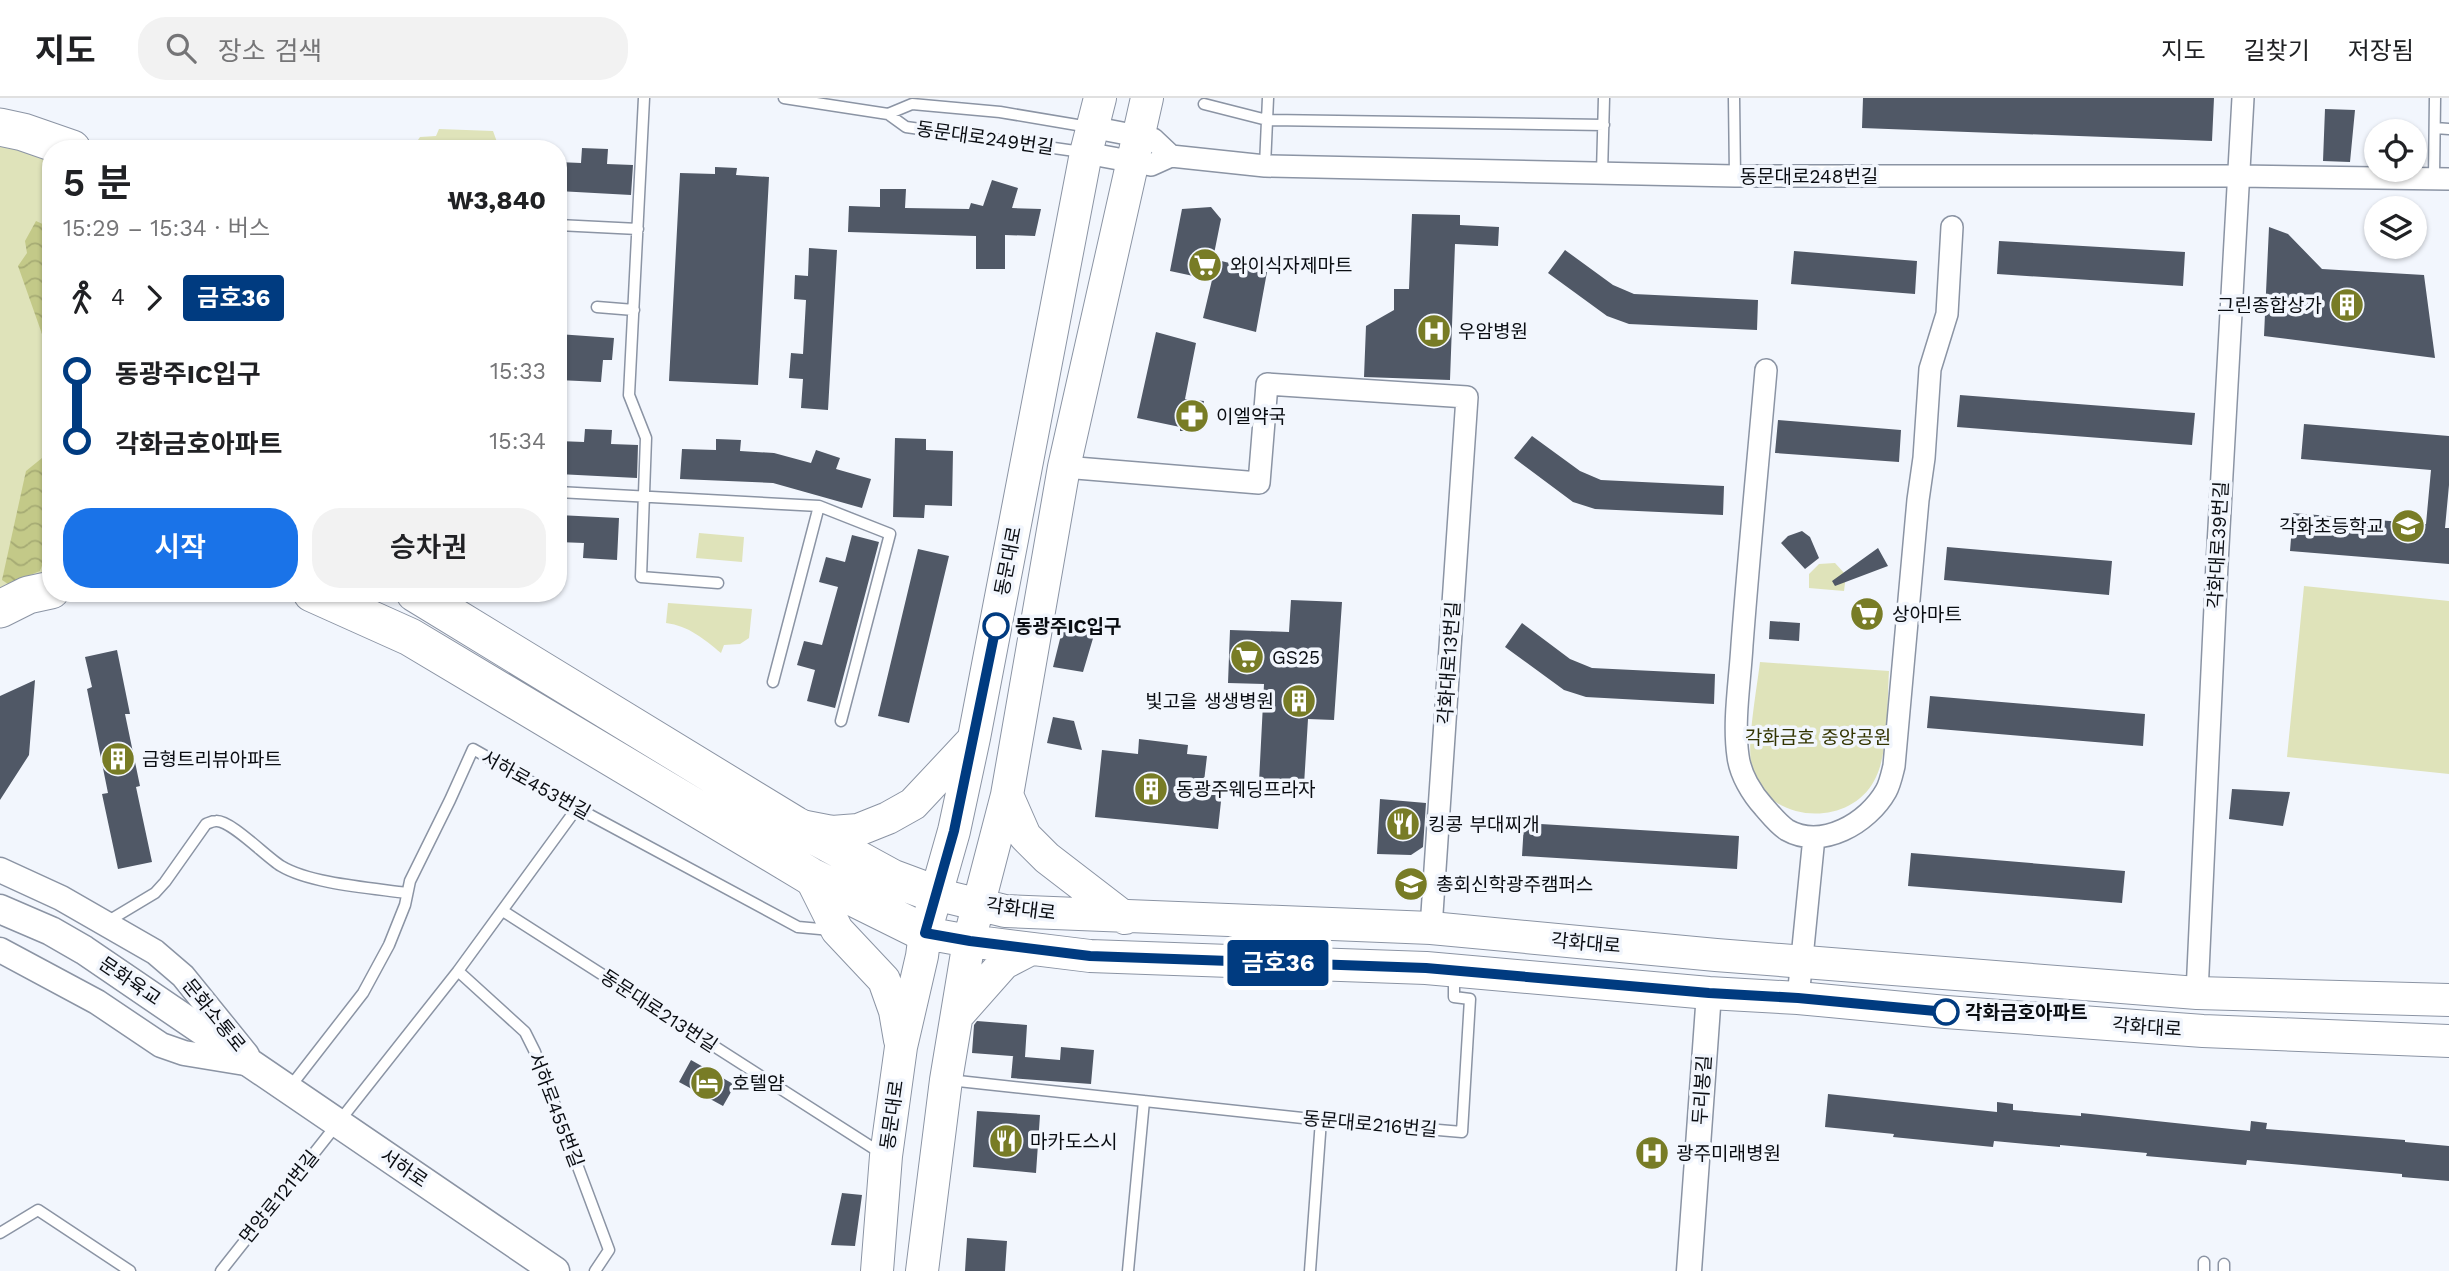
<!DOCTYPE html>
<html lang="ko">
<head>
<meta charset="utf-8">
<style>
  body { margin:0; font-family:"Work Sans","Noto Sans KR",sans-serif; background:#f2f2f2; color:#202124; height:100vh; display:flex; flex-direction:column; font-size:26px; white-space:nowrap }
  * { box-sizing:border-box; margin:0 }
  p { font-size:23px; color:#757577 }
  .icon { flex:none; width:38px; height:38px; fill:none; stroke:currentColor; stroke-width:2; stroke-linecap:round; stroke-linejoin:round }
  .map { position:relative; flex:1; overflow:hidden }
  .drawer { position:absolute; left:42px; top:42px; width:525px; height:462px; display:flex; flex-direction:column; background:#fff; border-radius:28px; box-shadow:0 2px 5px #0004 }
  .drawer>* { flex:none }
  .badge { padding:0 14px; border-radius:5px; font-size:24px; line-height:46px }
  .fabs { position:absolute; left:2364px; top:21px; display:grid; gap:14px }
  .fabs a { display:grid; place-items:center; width:63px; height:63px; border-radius:50%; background:#fff; box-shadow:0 2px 5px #0004; font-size:35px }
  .map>.badge { position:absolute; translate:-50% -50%; box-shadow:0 0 0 4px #fff }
  .legs { display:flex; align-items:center; gap:10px; height:77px; padding:0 21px; font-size:23px }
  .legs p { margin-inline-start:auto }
  .overview { display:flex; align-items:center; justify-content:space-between; height:119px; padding:0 21px }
  h1 { font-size:38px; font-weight:600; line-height:52px }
  .cta { display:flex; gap:14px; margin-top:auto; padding:14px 21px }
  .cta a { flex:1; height:80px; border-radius:28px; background:#1a73e8; color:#fff; font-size:28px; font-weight:600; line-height:80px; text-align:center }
  .cta a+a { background:#f2f2f2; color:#202124 }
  ul { padding:0 21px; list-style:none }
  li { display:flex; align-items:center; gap:24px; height:70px; font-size:26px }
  li i { display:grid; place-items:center; width:10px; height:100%; margin:0 9px; background:currentColor }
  li i::after { content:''; width:18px; height:18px; margin:-9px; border:5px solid; border-radius:50%; background:#fff }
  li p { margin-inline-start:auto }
  li:first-child i { background:linear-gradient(#0000 50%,currentColor 0) }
  li:last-child i { background:linear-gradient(currentColor 50%,#0000 0) }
  header { display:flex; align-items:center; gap:42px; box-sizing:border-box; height:98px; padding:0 35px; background:#fff; border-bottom:2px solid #e0e0e0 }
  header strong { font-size:33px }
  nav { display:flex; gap:38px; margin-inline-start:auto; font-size:24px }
  .search { width:490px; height:63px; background:#f2f2f2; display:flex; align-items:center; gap:18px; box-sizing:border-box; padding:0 24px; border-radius:28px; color:#757577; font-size:26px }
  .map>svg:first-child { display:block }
  .green { fill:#dfe3ba }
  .water { fill:url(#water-waves) }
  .building { fill:#505866 }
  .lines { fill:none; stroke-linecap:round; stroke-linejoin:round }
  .service-casing { stroke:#8b94a4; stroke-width:13 }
  .minor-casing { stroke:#8b94a4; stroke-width:24 }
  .tertiary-casing { stroke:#8b94a4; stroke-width:27 }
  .secondary-casing { stroke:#8b94a4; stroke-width:31 }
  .primary-casing { stroke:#8b94a4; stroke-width:34 }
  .motorway-casing { stroke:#8b94a4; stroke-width:39 }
  .service { stroke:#fff; stroke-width:10 }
  .minor { stroke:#fff; stroke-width:21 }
  .tertiary { stroke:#fff; stroke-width:24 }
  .secondary { stroke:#fff; stroke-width:28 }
  .primary { stroke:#fff; stroke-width:32 }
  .motorway { stroke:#fff; stroke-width:37 }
  .line-1-casing { stroke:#fff; stroke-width:16 }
  .line-1 { stroke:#003b80; stroke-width:10 }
  .stop-1-dot { fill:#fff; stroke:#003b80; stroke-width:3.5 }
  .labels { text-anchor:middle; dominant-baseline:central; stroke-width:7; stroke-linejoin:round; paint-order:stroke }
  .street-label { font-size:19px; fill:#0a0d12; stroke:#f2f6fd }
  .poi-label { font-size:19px; fill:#0a0d12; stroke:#f2f6fd; text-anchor:start }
  .stop-label { font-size:19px; font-weight:bold; fill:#0a0d12; stroke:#f2f6fd; text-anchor:start }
  .park-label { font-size:19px; fill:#323400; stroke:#f2f6fd }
</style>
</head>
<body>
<header>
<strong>지도</strong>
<div class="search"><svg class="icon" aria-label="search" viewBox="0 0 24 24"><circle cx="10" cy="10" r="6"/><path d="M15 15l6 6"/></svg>장소 검색</div>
<nav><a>지도</a><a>길찾기</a><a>저장됨</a></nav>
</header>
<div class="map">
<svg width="2449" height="1173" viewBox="0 0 2449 1173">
  <defs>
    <pattern id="water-waves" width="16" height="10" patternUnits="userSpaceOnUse" patternTransform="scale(1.75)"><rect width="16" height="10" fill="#c3c988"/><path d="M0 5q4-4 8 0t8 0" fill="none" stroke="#a6ab74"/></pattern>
  </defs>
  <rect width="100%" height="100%" fill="#f2f6fd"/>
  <path class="green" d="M439 31 493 33 497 44 490 51H414V48L420 39 436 38Z
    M0 46 51 54V476L0 498Z
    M699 435 744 439 742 464 696 460Z
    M1835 465 1846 477 1844 493 1809 490V476L1819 466Z
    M2304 488 2449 503V676L2287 659Z
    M668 505 752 511 749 540 740 546 724 547 721 555C704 541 689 528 666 525Z
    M1760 564 1889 573C1887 604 1889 657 1874 683 1848 731 1766 725 1752 671 1746 649 1757 590 1760 564Z"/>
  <path class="water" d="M36 123 47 128 51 144V241L42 236 18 168 27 155 25 143Z
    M42 360 51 365V443L40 473 8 486 2 482 26 373Z"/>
  <path class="building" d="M1863 0H2214L2212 43 1862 30Z
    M2325 11 2355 12 2350 64 2323 63Z
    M582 50 608 51 607 66 633 67 631 97 558 93V64L581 65Z
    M715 69 737 70 736 77 769 79 758 287 669 283 680 75 715 76Z
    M992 82 1018 90 1012 110 1041 111 1035 138 1005 137V171H976V138L848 134 849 108 880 109V91H906L905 110 969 111 971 105 983 108Z
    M1211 109 1221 121 1213 161 1267 174 1256 234 1203 220 1212 182 1170 173 1182 111Z
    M1412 116 1460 117V127L1499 129 1498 148 1455 146 1450 282 1364 279 1366 228 1394 212V191H1409Z
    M2269 129 2288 136 2322 171 2424 177 2435 260 2264 238Z
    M1999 143 2185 154 2183 188 1997 176Z
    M809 150 837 152 828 312 801 310 803 281 789 280 791 255 803 256 806 202 794 201 795 177 808 178Z
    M1565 152 1613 187 1634 196 1758 202 1757 232 1629 226 1607 218 1548 175Z
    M1794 153 1917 163 1915 196 1791 186Z
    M1156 234 1196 245 1185 301 1204 303 1198 333H1180V329L1137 320Z
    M558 236 614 240 612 262H603L601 284 558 282Z
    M1960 297 2195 315 2192 347 1957 329Z
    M1778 322 1901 332 1899 364 1775 355Z
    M2304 326 2449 338V387L2445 430H2449V466L2290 453 2293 415 2426 426 2431 372 2301 361Z
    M585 331 612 332 611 346 638 347 637 380 558 376V343L584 344Z
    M1532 338 1580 373 1601 382 1724 388 1723 417 1595 411 1573 404 1514 360Z
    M895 340 926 341V352L953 353 952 408 925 407 924 420 893 419Z
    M716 341 741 342 740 353 774 355 811 365 816 352 840 360 836 371 871 381 862 410 773 385 680 381 682 351 716 352Z
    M558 417 619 420 617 462 583 460 584 445 558 444Z
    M1802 433 1810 439 1819 460 1805 471 1781 445 1788 438Z
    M852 437 879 444 835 610 807 603 815 572 797 567 804 543 822 547 838 489 819 484 826 459 845 464Z
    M1947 449 2112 463 2109 497 1944 482Z
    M1878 450 1888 468 1835 488 1832 483Z
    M918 451 949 458 909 625 878 618Z
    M1291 502 1342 504 1334 622 1308 621 1304 687 1259 684 1264 586 1228 585 1230 532 1289 534Z
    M1770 523 1800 525 1799 543 1769 541Z
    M1522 525 1570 561 1592 570 1715 576 1714 606 1586 599 1564 592 1505 549Z
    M1062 533 1094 537 1083 574 1053 569Z
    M117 552 130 616H125L140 688 136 689 152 764 118 771 102 696 108 695 87 591 92 589 85 559Z
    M35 582 29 657 0 702V598Z
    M1930 598 2145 616 2143 648 1927 630Z
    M1053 619 1074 623 1082 652 1047 645Z
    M1139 641 1188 647 1187 656 1207 658 1203 692 1222 694 1218 731 1095 719 1102 652 1138 656Z
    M2232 691 2290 694 2283 728 2229 721Z
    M1380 701 1426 705 1423 749 1411 757 1377 756Z
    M1524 725 1739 738 1737 771 1522 758Z
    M1911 755 2125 773 2122 805 1908 788Z
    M977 923 1027 927 1025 959 972 955 974 927Z
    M1061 949 1094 952 1091 986 1011 980 1013 958 1060 962Z
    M691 962 735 987 723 1008 679 984Z
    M1828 996 1997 1014V1004L2013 1006V1012L2081 1018V1015L2250 1033 2251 1023 2267 1025 2266 1031 2405 1042V1044L2449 1048V1083L2402 1079V1076L2247 1062 2246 1067 2146 1058 2147 1055 2060 1047V1049L1994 1043 1993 1049 1893 1039 1894 1036 1825 1029Z
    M977 1013 1040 1017 1036 1075 973 1069Z
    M842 1095 862 1097 855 1148 831 1147Z
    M967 1140 1007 1143 1005 1173H965Z"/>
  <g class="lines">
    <g class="service-casing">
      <path id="service" d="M644 0 629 297 646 340 641 479 718 485
        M784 0 888 16 906 29 1082 54
        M1734 0 1735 78
        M1204 6 1267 22 1604 27
        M888 16 912 6 1000 14 1089 29
        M2435 30 2449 31
        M1265 68 1268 0
        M1602 75 1604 0
        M2434 80 2435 0
        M558 127 638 131
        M597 209 634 212
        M558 394 819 408 890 436 841 623
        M773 584 819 408
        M503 813 884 1057
        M105 825 155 795 165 784 206 726C209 725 212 723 216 723 231 722 266 759 281 768 311 786 372 790 407 795
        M458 873 525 934 535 954 609 1152 595 1173
        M949 982 1321 1022 1462 1034 1470 901 1454 899V874
        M290 989 363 895 389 847 405 807 410 783 450 702 473 651 577 710 798 829 831 832
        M0 1135 38 1112 130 1173
        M221 1173 458 873 577 710
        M1128 1173 1144 1003
        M1310 1173 1321 1022
        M2204 1173V1164
        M2224 1173V1166"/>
    </g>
    <g class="minor-casing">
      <path id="minor" d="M1091 29 1153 41 1171 58
        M1086 55 1151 67 1171 58 1265 68 1735 78H2239L2449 81
        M1766 272C1758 364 1749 455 1742 547 1740 583 1733 623 1738 658 1740 676 1752 696 1764 709 1771 717 1778 726 1787 732 1822 752 1868 725 1886 693 1890 686 1892 676 1894 668L1918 402 1924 360 1930 271 1947 216 1952 129
        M1064 369 1259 385 1267 286 1467 299 1431 830
        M2197 895 2217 466 2243 0
        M1798 900 1814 739"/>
    </g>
    <g class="tertiary-casing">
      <path id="tertiary" d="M0 772 61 800 155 854 183 878 247 957
        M0 852 97 904 161 947 184 955 251 966
        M1689 1173 1709 895"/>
    </g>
    <g class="secondary-casing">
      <path id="secondary" d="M0 811 51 833 84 852 555 1173"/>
    </g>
    <g class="primary-casing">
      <path id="primary" d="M1007 697 1025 738 1047 760 1125 820
        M801 728 832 734 858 732 888 720 913 706 973 642
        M810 778 837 832 884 882 895 913 900 942
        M935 796 1005 813 1431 830 1716 857 2197 895 2449 902
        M925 835 969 843 1090 858 1426 870 1709 895 1798 900 1946 914 2203 933 2449 943
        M957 918 1004 865 1031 851
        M877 1173 886 1058 901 949 922 858 925 835 954 733 974 640 1086 55 1100 0
        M922 1173 946 982 969 843 1007 697 1064 369 1147 0"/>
    </g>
    <g class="motorway-casing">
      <path id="motorway" d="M0 29 23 34 72 51
        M312 495 410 539 810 778 925 835
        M415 495 795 727 892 780 935 796
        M0 511 28 497 51 492"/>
    </g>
    <use href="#service" class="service"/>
    <use href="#minor" class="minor"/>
    <use href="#tertiary" class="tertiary"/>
    <use href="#secondary" class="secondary"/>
    <use href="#primary" class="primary"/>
    <use href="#motorway" class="motorway"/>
  </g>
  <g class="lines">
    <g class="line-1-casing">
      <path id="line-1" d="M996 528 954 733 925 835 970 843 1090 858 1426 870 1709 895 1798 900 1946 914"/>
    </g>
    <use href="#line-1" class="line-1"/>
  </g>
  <defs>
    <g id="supermarket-disc" transform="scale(1.75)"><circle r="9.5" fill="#787c26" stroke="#f2f6fd"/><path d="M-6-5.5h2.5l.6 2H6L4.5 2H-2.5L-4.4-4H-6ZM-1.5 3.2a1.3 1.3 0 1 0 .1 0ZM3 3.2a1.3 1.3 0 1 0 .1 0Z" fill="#fff"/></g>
    <g id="building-disc" transform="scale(1.75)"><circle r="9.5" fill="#787c26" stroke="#f2f6fd"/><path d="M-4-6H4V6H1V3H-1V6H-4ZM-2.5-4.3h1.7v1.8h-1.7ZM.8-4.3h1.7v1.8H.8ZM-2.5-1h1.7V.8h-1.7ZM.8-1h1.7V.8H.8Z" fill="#fff"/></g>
    <g id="hospital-disc" transform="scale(1.75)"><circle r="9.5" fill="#787c26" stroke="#f2f6fd"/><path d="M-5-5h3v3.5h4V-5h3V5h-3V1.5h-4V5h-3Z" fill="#fff"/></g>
    <g id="pharmacy-disc" transform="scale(1.75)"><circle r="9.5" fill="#787c26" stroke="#f2f6fd"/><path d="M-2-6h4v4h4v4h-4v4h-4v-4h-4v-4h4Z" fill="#fff"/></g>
    <g id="school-disc" transform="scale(1.75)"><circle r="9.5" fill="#787c26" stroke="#f2f6fd"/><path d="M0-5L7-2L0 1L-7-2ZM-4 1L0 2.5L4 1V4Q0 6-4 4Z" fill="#fff"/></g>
    <g id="restaurant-disc" transform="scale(1.75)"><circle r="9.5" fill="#787c26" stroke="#f2f6fd"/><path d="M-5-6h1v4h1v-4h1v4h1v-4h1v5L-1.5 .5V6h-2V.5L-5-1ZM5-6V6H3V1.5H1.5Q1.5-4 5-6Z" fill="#fff"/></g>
    <g id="hotel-disc" transform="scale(1.75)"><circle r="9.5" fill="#787c26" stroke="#f2f6fd"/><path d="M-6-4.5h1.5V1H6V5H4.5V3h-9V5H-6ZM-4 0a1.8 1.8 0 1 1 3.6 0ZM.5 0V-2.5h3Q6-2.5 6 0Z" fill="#fff"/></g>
  </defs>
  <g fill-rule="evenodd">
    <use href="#supermarket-disc" x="1205" y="167"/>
    <use href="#building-disc" x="2347" y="207"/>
    <use href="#hospital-disc" x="1434" y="233"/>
    <use href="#pharmacy-disc" x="1192" y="318"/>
    <use href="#school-disc" x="2408" y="428"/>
    <use href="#supermarket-disc" x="1867" y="516"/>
    <use href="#supermarket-disc" x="1247" y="559"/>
    <use href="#building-disc" x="1299" y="603"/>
    <use href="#building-disc" x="118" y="661"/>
    <use href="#building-disc" x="1151" y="691"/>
    <use href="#restaurant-disc" x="1403" y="726"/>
    <use href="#school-disc" x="1411" y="786"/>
    <use href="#hotel-disc" x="707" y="985"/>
    <use href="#restaurant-disc" x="1006" y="1043"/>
    <use href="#hospital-disc" x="1652" y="1055"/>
  </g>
  <g class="stop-1-dot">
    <circle cx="996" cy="528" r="12"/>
    <circle cx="1946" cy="914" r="12"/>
  </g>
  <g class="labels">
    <g class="street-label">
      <text transform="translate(985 40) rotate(8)">동문대로249번길</text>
      <text x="1809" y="78">동문대로248번길</text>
      <text transform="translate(2218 447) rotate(-87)">각화대로39번길</text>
      <text transform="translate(1008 463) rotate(-79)">동문대로</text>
      <text transform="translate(1449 565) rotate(-86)">각화대로13번길</text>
      <text transform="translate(536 687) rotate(29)">서하로453번길</text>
      <text transform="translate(1021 811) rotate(7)">각화대로</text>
      <text transform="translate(1586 845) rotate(5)">각화대로</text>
      <text transform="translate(130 883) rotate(34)">문화육교</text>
      <text transform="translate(659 913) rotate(33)">동문대로213번길</text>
      <text transform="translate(214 917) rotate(51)">문화소통로</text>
      <text transform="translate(2147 929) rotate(4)">각화대로</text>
      <text transform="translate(1702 992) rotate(-86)">두리봉길</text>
      <text transform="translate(556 1012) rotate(69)">서하로455번길</text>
      <text transform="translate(892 1017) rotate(-82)">동문대로</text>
      <text transform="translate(1370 1026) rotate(5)">동문대로216번길</text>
      <text transform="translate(404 1070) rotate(34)">서하로</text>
      <text transform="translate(279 1099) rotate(-51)">면앙로121번길</text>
    </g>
    <g class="poi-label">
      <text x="1230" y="167">와이식자제마트</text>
      <text x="2322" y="207" text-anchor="end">그린종합상가</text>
      <text x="1458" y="233">우암병원</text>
      <text x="1216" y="318">이엘약국</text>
      <text x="2384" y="428" text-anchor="end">각화초등학교</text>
      <text x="1892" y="516">상아마트</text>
      <text x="1272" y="559">GS25</text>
      <text x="1274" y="603" text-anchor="end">빛고을 생생병원</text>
      <text x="142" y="661">금형트리뷰아파트</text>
      <text x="1176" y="691">동광주웨딩프라자</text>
      <text x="1428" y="726">킹콩 부대찌개</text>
      <text x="1436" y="786">총회신학광주캠퍼스</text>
      <text x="732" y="985">호텔얌</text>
      <text x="1030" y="1043">마카도스시</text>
      <text x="1676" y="1055">광주미래병원</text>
    </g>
    <g class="stop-label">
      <text x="1015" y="528">동광주IC입구</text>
      <text x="1965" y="914">각화금호아파트</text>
    </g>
    <g class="park-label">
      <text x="1818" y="639">각화금호 중앙공원</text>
    </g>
  </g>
</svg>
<div class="fabs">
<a><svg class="icon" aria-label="locate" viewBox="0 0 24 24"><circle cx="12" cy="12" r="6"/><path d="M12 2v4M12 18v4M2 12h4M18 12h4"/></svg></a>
<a><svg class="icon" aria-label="layers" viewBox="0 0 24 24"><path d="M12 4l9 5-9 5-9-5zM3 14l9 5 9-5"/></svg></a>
</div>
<b class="badge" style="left:1278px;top:865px;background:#003b80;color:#fff">금호36</b>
<section class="drawer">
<div class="overview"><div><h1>5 분</h1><p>15:29 – 15:34 · 버스</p></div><b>₩3,840</b></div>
<div class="legs"><svg class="icon" aria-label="walk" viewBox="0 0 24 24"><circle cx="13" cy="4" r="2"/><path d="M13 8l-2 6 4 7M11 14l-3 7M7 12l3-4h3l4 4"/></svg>4<svg class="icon" aria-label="forward" viewBox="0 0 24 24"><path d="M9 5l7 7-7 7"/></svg><b class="badge" style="background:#003b80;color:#fff">금호36</b></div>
<ul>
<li><i style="color:#003b80"></i><b>동광주IC입구</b><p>15:33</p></li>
<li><i style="color:#003b80"></i><b>각화금호아파트</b><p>15:34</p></li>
</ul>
<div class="cta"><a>시작</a><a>승차권</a></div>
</section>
</div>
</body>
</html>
